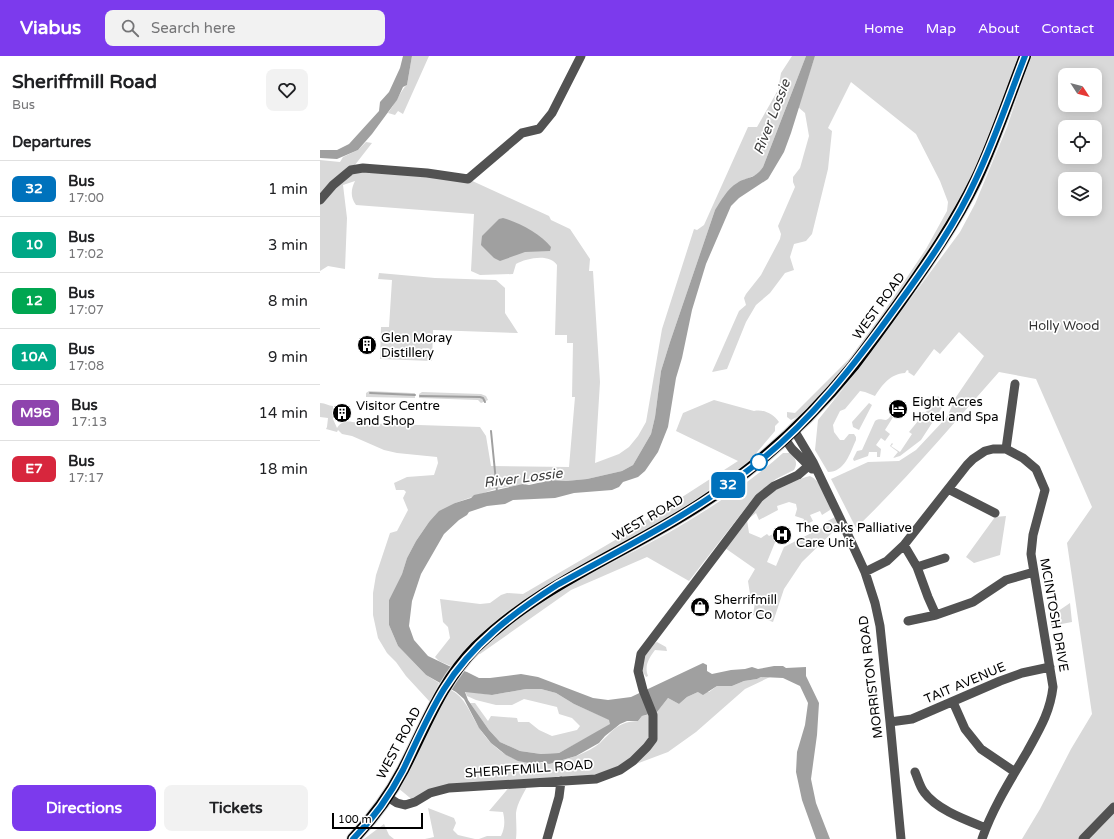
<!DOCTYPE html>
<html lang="en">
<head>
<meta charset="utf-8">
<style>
  body { margin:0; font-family:"Varela Round",sans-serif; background:#f2f2f2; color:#202124; height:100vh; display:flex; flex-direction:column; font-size:15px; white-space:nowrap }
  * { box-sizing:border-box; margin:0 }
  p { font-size:13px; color:#757577 }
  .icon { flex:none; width:22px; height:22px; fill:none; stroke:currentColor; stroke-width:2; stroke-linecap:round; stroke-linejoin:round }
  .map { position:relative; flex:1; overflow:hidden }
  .drawer { display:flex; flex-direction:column; background:#fff; width:320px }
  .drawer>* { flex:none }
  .badge { padding:0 8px; border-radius:6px; font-size:14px; line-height:26px }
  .needle { width:26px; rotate:126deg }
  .buttons { position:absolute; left:738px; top:12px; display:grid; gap:8px }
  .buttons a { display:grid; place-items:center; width:44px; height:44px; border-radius:8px; background:#fff; box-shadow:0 2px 10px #0003; font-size:20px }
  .scale { position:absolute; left:12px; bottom:10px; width:91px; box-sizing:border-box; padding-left:4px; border:2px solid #000; border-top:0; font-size:11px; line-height:14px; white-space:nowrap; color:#000; -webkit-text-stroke:3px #fff; paint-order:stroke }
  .map>.badge { position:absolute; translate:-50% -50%; box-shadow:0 0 0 2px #fff }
  h2 { padding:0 12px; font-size:15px; line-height:36px }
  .round { display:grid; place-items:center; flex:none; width:42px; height:42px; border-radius:8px; background:#f2f2f2 }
  .headline { display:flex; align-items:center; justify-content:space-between; height:68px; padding:0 12px }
  h1 { font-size:19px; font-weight:700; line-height:30px }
  .primary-button { display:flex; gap:8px; margin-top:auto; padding:8px 12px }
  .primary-button a { flex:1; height:46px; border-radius:8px; background:#7c3aed; color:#fff; font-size:16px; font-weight:700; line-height:46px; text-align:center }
  .primary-button a+a { background:#f2f2f2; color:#202124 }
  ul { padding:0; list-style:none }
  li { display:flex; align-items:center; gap:12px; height:56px; padding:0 12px; border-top:1px solid #e0e0e0 }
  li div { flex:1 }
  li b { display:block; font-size:15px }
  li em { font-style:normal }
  li .badge { min-width:44px; font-weight:700; text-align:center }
  header { display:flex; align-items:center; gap:24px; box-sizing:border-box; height:56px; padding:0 20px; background:#7c3aed; color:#fff }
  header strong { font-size:19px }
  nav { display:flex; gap:22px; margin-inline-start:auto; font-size:14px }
  .search { width:280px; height:36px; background:#f2f2f2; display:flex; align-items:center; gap:10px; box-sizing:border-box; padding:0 14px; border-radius:8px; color:#757577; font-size:15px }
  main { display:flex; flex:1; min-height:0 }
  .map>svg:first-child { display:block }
  .green { fill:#d9d9d9; fill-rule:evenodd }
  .water { fill:#a0a0a0; fill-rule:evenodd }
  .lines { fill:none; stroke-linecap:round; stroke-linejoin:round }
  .stream { stroke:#a0a0a0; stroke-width:2 }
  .highway-casing { stroke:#dbdbdb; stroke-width:14 }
  .minor { stroke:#525252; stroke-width:9 }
  .highway { stroke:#000; stroke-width:12 }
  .line-casing { stroke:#fff; stroke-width:9 }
  .line { stroke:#0072bc; stroke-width:6 }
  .stop-dot { fill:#fff; stroke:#0072bc; stroke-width:2 }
  .labels { text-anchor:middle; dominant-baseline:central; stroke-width:3.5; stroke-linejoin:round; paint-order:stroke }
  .street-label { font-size:13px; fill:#000; stroke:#fff }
  .park-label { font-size:13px; fill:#303030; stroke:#fff }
  .poi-label { font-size:13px; fill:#000; stroke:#fff; text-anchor:start }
  .water-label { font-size:14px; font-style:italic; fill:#414141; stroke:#fff }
</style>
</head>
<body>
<header>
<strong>Viabus</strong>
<div class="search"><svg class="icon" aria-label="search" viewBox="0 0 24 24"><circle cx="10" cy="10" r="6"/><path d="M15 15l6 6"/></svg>Search here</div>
<nav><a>Home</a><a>Map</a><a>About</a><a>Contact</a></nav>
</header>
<main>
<section class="drawer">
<div class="headline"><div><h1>Sheriffmill Road</h1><p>Bus</p></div><a class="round"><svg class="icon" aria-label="heart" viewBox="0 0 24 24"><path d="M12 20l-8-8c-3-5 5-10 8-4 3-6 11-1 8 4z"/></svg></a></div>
<h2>Departures</h2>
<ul>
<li><span class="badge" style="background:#0072bc;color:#fff">32</span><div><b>Bus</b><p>17:00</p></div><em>1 min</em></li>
<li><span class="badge" style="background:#00a786;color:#fff">10</span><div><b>Bus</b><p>17:02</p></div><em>3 min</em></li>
<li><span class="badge" style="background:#00a651;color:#fff">12</span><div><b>Bus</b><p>17:07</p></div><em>8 min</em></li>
<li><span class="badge" style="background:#00a786;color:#fff">10A</span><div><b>Bus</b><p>17:08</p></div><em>9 min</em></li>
<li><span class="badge" style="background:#8e44ad;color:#fff">M96</span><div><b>Bus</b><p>17:13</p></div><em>14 min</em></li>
<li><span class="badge" style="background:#d7263d;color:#fff">E7</span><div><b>Bus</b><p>17:17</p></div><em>18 min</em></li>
</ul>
<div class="primary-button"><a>Directions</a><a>Tickets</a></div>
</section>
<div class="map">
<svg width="794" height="783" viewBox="0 0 794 783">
  <rect width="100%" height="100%" fill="#fff"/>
  <path class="green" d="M92 0H109L83 58 78 55 75 59 68 57C73 51 83 31 87 29Z
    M472 0H486L443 111 438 118 417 127 395 154 350 286 341 315 335 361 331 378 313 409 302 415 267 423 246 425 231 424 175 433 135 447 109 466 96 485 87 502 82 518 69 544V569L78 590 106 619 119 627 110 646 86 620 76 606 67 597 58 582 53 559V537L56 519 70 477 77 475 88 454 83 442 86 436 84 434H76L74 427 87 421 114 419 118 407 117 401 77 397 64 394 32 380 22 378 18 374 17 376 6 373 7 371 8 362 0 361V347C6 347 8 350 13 350V363L17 372C22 364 29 365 37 367L160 371 166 380 171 410 249 411 255 341H252L253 287H247V279H235L237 209C230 197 206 202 196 208L193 218 160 219 151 215 154 158 36 149C30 141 31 133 35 125L23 129 27 162 25 213 8 210 0 215V104L20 106 23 101 38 94 46 86 52 87 31 114 148 123 229 160 231 164 250 173 270 203 269 215H273L280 326 275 407 299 398 309 391 318 380 326 366 342 273 374 173 377 174 384 169 428 71H437L458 34 461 17Z
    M495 0H699L677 60 652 119 623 178 515 326 481 359 471 364 467 361V356L475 357 530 302 563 257 606 193 627 155 628 146 620 125 596 78 531 26 508 72 512 75 508 113 492 178 486 185 474 188 470 201 474 214 465 217 450 237 436 249 426 266 407 313 392 316 419 255 426 249 424 242 426 238 441 219 460 183 461 178 458 170 475 131 473 126V121L480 112 489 80 485 57 478 51Z
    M711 0H794V783H702L720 753 751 693 772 658 747 487 772 451 716 323 679 316C632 369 587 423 536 472L511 423 548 406 579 405 596 394 627 361 636 341 664 300 639 276 620 298 614 293 594 320 588 316 589 315 587 314 585 317C570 318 562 329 555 340L545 336 540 335 525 353 520 355 513 369 514 376 520 384H524L529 378H534L536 381V384C530 397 525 416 508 416L495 394 498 364 538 314 640 176 655 148 687 71ZM745 19H775V49H745ZM745 71H775V101H745ZM745 123H775V153H745Z
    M59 217 115 222 176 224 185 232V257L198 277 113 274 112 305 60 303 61 271H69L72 224 58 223Z
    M49 335 92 337H95V342L46 341V337Z
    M102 336 161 338 166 340 168 344 161 347 158 344 99 342V338Z
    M618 340 624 344 623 350 601 384 580 400 573 402 578 396 570 390 572 387 573 388 571 390 580 396 592 378 589 376 598 365 594 362 598 357 606 356Z
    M394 344 434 355C444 353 453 358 459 366L455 370V375L433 401 424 409 365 451 208 541 182 559 160 579 133 611 119 605 115 601 130 582 128 571 123 566 120 543 160 548 170 547 181 539 187 537 203 538 297 483 418 405 356 375 363 357Z
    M549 347 552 349 539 374 533 371 532 366Z
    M576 352H577L574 357 575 358 565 374 570 378 565 385 561 382 556 389 561 393 560 401H557V396H549L548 400 534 405 533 403 537 395 542 394 555 365C560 362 561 364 566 364 570 363 573 355 576 352Z
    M463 397H470C476 403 478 407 474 414L456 423 435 440 369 525 327 501 251 534 160 598H156C210 543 282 514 348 477 388 454 428 428 463 397Z
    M490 420C501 425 506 441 511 451L510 454 502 459 500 455 490 459 493 465 485 469 483 467 484 463 475 460 477 453 476 448 469 446 457 450 458 454 439 464 436 457 427 464 429 477 441 482 447 478 449 480 455 477 453 474 456 473 458 477 467 472 469 477 456 484 447 506 456 510 464 491 507 469 506 466 515 461 520 469 482 506 464 533 453 566 433 559 435 546 430 538 428 525 435 513 405 492 444 441 466 428 486 421Z
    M686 460 680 499 654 507 646 501 675 461Z
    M750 547 752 566 731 570V560Z
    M337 586 346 591 347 595 335 594C329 602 324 610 328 620L326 621 321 613 323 602 335 587Z
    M441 621H450L425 633 376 676 348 696 276 723 209 727C204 737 197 747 196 757 196 766 197 774 196 783H159L167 780H181C185 772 185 765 183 756L169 755 191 729 129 732 95 746 78 732 117 656 131 634C145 641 150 657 158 670 171 692 194 709 220 707 225 706 229 708 235 706 249 703 268 697 280 687 294 674 297 666 318 665L322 660 336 657 348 642 359 648 367 641 378 636H389L397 630H412L424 625 437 623Z
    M206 633H221L236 637 254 648 290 664V669L239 697 221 698 200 695 180 686 169 674 150 647H155L168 665 171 660 197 662 198 666H209L219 674 232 680 257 674 260 670 252 662 239 658 237 651 204 643 192 649H176L156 644 147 640 145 635 172 639Z
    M108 752 134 762 136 767 133 774 138 779 155 783H105L114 781Z
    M64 768 69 779 74 783H44Z"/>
  <path class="water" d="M83 0H92L87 29 83 31 77 44 52 78 38 94 17 103 0 102V94H17L29 88 59 55 60 46 69 36 80 12Z
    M486 0H495L471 77 464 96 448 123 419 142 411 150 386 208 372 254 362 302 356 322 348 371 338 396 325 415 318 421 303 426 299 431 292 434 254 437 235 442 193 444 185 448 167 450 149 456 147 459 139 464 124 478 101 518 92 545 89 570 94 584 108 600 129 610 147 616 159 622H170L201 618 218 621 273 642 288 644 311 641 383 607 387 609V615L392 618 411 614 425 613 432 611 438 613 454 610H463L466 612 486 611V620L499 647 497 679 491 723 496 747 510 783H496L482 744 476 716 477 696 485 669 488 647 480 630 463 622 441 621 437 623 424 625 412 630H397L383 639 378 636 367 641 359 648 348 642 337 656 322 660 318 665H307L300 668 285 680 279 687 256 700 229 708 222 706 214 708 198 705 186 699 171 687 159 672 144 643 136 636 106 619 78 590 69 569V544L82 518 87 502 96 485 109 466 119 455 135 447 151 442 154 439 203 428 209 429 231 424 246 425 267 423 302 415 313 409 331 378 335 361 341 315 350 286 395 154C401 145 407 133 417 127 428 120 434 124 443 111ZM206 633H221L236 637 254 648 289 664 290 668 239 697 221 698 200 695 180 686 169 674 148 644 145 636 172 639Z
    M183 162C198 166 221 178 231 191L230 195 205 196 180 205 174 202 161 189 162 180 179 163Z"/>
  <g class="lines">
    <path class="stream" d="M50 337 95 339
      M100 340 160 341 163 342 165 346
      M171 375 177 436"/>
    <g class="highway-casing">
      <path id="highway" d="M33 783C52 763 70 739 83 714 105 672 121 626 156 591 220 528 305 497 379 449 438 411 489 364 533 310 549 289 565 267 580 246 608 206 635 167 656 124 675 84 689 41 705 0"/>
    </g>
    <path class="minor" d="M0 144 13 129 31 114 43 112 107 117 148 123 202 77 219 73 232 57 261 0
      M474 374 493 406 528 479 545 516 555 547 560 570 570 666 581 783
      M465 383 472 393 492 413
      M686 393 695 328
      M628 433 675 457
      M584 489 597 511 608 541 616 559
      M597 511 625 502
      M545 516 567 505 584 489 647 409 653 403 665 395 673 393H686L703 402 716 413 725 434 713 479 711 498 733 631C730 657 719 674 707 696 691 723 672 753 662 783
      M588 565 616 559 653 546 686 524 714 516
      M633 646 645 673 661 693 695 716
      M570 666 592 663 680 625 702 617 730 611
      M595 716C598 723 600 731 604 736 617 754 646 764 666 772
      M66 740 77 747 85 749 95 746 110 737 129 732 276 723 300 714 313 705 327 691 333 683V659L323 634 318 615 321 598 439 442 454 430 478 419 493 406
      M227 783 239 741 241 725
      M763 783 794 751"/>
    <use href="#highway" class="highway"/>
  </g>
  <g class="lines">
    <g class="line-casing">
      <path id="line" d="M33 783C52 764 70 739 83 714 96 687 108 659 124 633 151 589 193 557 237 529 303 492 371 459 431 412 490 367 536 307 579 247 608 207 636 167 656 123 675 83 689 41 705 0"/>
    </g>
    <use href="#line" class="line"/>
  </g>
  <defs>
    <g id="building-disc" transform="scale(1)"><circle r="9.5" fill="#000" stroke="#fff"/><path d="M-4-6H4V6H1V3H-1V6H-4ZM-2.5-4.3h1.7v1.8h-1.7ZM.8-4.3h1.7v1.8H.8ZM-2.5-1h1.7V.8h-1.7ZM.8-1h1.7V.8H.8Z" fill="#fff"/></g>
    <g id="hotel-disc" transform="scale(1)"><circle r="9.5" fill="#000" stroke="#fff"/><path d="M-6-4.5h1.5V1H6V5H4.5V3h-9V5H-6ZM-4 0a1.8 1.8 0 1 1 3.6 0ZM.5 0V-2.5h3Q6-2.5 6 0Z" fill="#fff"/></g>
    <g id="hospital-disc" transform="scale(1)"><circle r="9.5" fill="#000" stroke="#fff"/><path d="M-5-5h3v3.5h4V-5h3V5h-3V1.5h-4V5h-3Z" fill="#fff"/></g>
    <g id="shop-disc" transform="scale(1)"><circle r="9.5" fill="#000" stroke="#fff"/><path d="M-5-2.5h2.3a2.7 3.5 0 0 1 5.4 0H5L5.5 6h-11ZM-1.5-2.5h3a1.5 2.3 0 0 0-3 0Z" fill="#fff"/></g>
  </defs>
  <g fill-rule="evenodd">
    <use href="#building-disc" x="47" y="289"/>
    <use href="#hotel-disc" x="578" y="353"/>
    <use href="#building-disc" x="22" y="357"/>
    <use href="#hospital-disc" x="462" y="479"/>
    <use href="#shop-disc" x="380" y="551"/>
  </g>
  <circle class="stop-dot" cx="439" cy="406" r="8"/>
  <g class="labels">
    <g class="street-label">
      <text transform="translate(559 250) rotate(-54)">WEST ROAD</text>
      <text transform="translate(328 462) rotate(-30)">WEST ROAD</text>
      <text transform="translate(734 559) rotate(80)">MCINTOSH DRIVE</text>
      <text transform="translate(551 621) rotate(-97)">MORRISTON ROAD</text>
      <text transform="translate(645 627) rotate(-23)">TAIT AVENUE</text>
      <text transform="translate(79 687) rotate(-62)">WEST ROAD</text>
      <text transform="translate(209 713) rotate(-4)">SHERIFFMILL ROAD</text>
    </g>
    <g class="park-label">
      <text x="744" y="270">Holly Wood</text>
    </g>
    <g class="poi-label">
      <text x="61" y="282">Glen Moray<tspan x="61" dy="15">Distillery</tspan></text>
      <text x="592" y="346">Eight Acres<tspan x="592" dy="15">Hotel and Spa</tspan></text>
      <text x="36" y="350">Visitor Centre<tspan x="36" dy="15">and Shop</tspan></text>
      <text x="476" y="472">The Oaks Palliative<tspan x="476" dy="15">Care Unit</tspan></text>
      <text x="394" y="544">Sherrifmill<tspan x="394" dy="15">Motor Co</tspan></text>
    </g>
    <g class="water-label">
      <text transform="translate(452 61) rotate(-69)">River Lossie</text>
      <text transform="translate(203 422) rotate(-7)">River Lossie</text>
    </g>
  </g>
</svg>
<div class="buttons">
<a><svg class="needle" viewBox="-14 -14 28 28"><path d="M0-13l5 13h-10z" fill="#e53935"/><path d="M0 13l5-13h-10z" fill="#757577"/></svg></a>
<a><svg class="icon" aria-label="locate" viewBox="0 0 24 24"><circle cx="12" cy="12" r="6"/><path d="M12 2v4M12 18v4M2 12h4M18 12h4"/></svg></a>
<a><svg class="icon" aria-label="layers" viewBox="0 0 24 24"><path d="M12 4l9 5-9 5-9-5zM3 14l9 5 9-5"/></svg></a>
</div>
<div class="scale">100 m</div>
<b class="badge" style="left:408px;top:429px;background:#0072bc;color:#fff">32</b>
</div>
</main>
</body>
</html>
